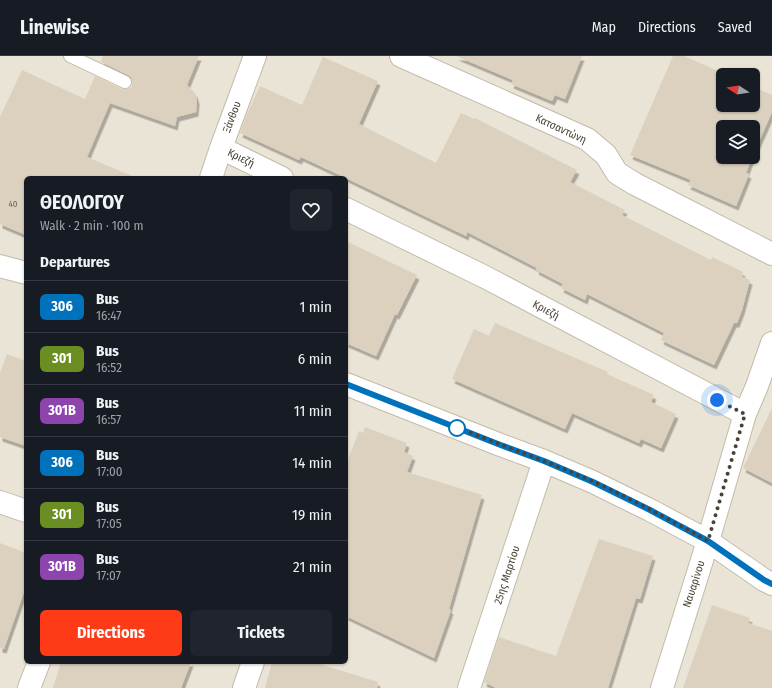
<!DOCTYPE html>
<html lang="en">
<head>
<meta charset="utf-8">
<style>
  body { margin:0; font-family:"Fira Sans Condensed",sans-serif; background:#20242c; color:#f1f3f6; height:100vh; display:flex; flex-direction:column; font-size:15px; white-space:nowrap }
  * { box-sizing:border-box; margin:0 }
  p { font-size:13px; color:#9ea1a6 }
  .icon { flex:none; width:22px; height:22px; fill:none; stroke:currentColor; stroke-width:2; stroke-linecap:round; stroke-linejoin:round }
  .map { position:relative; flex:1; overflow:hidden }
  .side { position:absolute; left:24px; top:120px; width:324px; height:488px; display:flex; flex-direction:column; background:#171b24; border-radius:6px; box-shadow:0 1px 3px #0004 }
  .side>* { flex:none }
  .badge { padding:0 8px; border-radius:6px; font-size:14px; line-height:26px }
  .needle { width:26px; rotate:282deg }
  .fabs { position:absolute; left:716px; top:12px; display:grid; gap:8px }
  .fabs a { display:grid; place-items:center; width:44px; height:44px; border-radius:6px; background:#171b24; box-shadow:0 1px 3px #0004; font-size:20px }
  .you { position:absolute; width:20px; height:20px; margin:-10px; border:3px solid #fff; border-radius:50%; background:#1a73e8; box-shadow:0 0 0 6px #1a73e833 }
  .map>.badge { position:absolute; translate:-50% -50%; box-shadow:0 0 0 2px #fff }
  h2 { padding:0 16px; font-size:15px; line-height:36px }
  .round { display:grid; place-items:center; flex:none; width:42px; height:42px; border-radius:6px; background:#20242c }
  .overview { display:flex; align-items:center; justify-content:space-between; height:68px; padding:0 16px }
  h1 { font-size:19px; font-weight:700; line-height:30px }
  .action { display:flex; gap:8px; margin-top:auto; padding:8px 16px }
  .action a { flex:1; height:46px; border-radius:6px; background:#ff3a16; color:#fff; font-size:16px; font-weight:700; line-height:46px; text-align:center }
  .action a+a { background:#20242c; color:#f1f3f6 }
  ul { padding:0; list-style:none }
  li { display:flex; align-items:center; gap:12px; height:52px; padding:0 16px; border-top:1px solid #363941 }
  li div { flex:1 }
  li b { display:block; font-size:15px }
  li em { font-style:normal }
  li .badge { min-width:44px; font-weight:700; text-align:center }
  header { display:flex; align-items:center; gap:24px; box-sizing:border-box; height:56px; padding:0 20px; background:#171b24; border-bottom:1px solid #363941 }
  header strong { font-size:19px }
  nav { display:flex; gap:22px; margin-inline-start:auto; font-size:14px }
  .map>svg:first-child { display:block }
  .residential { fill:#eae4d6; fill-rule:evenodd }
  .building { fill:#dcd1bf; filter:url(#shadow) }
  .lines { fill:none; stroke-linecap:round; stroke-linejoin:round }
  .lane-casing { stroke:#c3baaa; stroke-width:14 }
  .street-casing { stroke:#c3baaa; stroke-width:24 }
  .lane { stroke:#fff; stroke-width:12 }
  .street { stroke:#fff; stroke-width:22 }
  .line-casing { stroke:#fff; stroke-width:9 }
  .line { stroke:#0072bc; stroke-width:6 }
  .walk { stroke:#4a4236; stroke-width:4; stroke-dasharray:0 7.2 }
  .stop-dot { fill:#fff; stroke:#0072bc; stroke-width:2 }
  .labels { text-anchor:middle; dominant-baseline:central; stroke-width:3; stroke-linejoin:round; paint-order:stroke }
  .number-label { font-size:9px; fill:#6e6658 }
  .street-label { font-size:11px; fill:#4a4236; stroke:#fff }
</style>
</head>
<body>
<header>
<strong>Linewise</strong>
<nav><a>Map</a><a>Directions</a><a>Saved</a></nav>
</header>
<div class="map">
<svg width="772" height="632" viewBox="0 0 772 632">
  <defs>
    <filter id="shadow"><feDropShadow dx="2.5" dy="4.5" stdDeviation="0" flood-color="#0004"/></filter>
  </defs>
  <rect width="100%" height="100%" fill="#f6f2e8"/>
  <path class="residential" d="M0 0H772V632H0ZM723 19H753V49H723ZM723 71H753V101H723ZM26 122H346V606H26Z"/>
  <path class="building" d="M103 0H199L187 29 195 37 197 44 196 56 177 61 175 70 110 47 87 101 137 122H26V179L0 168V61L22 14 85 43 95 20 122 33H126L130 32 132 30V26L131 21 128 19 101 6Z
    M456 0H582L565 43 555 39 552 45 511 28 513 24Z
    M673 0H684L727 19H723V49H753V31L772 39V56L753 99V71H723V101H752L746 117 749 118 736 150 688 129 691 124 630 99Z
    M323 1 378 25 359 68 436 107 461 57 474 63 475 62 577 114 570 126 625 154 622 159 711 204 712 201 743 216 742 221 750 224 742 254 737 267H734L714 309 661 284 664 277 587 238 585 244 561 232 563 228 536 214 537 212 467 176 466 180 346 122 301 101 299 104 240 77 247 58 260 30 302 49Z
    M346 185 417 219 397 259 395 258 376 300 346 287Z
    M495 267 608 316 607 318 654 339 651 346 676 358 661 392 641 383 639 387 572 357 565 373 452 323 474 273 489 280Z
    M7 298 26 305V390L0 381V317Z
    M772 352V427L743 412Z
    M365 371 407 387 404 396 413 400 407 416 482 439 449 553 451 554 434 602 346 560V409L359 375 363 377Z
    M599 483 653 500 640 543 636 542 608 632H496L484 626 499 581 556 600Z
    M0 487 26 497V530L4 593 0 592Z
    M712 549 750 562 748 567 772 575V632H683Z
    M61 606H191L181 632H53Z
    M272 606H313L378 626 377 632H265Z"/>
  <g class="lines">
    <g class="lane-casing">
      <path id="lane" d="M70 0 125 26"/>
    </g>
    <g class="street-casing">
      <path id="street" d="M401 0 587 83 606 99 617 117 635 128 772 198
        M221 92 282 122
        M211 122 221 92 255 0
        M346 153 485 221 745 358
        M0 210 26 217
        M346 328 498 388 544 405 593 426 650 454 708 485 764 524 772 528
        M0 446 26 455
        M29 632 39 606
        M244 632 253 606
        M469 632 544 405
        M662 632 708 485 745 358 757 330 772 287"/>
    </g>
    <use href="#lane" class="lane"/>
    <use href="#street" class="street"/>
  </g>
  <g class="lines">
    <g class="line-casing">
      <path id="line" d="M346 328 498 388 544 405 593 426 650 454 708 485 764 524 772 528"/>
    </g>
    <use href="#line" class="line"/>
    <path class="walk" d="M457 372 454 370C500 389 547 405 592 425 632 443 670 464 708 485L745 358 717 344"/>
  </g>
  <circle class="stop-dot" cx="457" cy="372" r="8"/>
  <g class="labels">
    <g class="number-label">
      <text x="13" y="148">40</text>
    </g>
    <g class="street-label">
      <text transform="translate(232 61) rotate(-69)">Ξάνθου</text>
      <text transform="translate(561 73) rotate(25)">Κατσαντώνη</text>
      <text transform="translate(241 102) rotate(26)">Κριεζή</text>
      <text transform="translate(546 254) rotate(28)">Κριεζή</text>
      <text transform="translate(507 519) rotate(-72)">25ης Μαρτίου</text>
      <text transform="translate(694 528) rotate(-72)">Ναυαρίνου</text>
    </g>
  </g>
</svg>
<div class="fabs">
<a><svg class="needle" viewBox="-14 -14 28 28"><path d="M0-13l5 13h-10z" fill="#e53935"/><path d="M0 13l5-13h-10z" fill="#9ea1a6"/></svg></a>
<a><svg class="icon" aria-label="layers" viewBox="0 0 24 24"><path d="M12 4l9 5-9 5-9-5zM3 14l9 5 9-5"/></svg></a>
</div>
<div class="you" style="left:717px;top:344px"></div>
<section class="side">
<div class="overview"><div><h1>ΘΕΟΛΟΓΟΥ</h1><p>Walk · 2 min · 100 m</p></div><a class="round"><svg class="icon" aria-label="heart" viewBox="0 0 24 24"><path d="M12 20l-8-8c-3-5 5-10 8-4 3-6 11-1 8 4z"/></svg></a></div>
<h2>Departures</h2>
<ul>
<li><span class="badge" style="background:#0072bc;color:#fff">306</span><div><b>Bus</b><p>16:47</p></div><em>1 min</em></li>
<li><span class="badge" style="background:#6b8e23;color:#fff">301</span><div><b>Bus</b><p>16:52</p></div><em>6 min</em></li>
<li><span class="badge" style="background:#8e44ad;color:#fff">301B</span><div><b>Bus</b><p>16:57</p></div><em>11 min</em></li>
<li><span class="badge" style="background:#0072bc;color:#fff">306</span><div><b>Bus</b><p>17:00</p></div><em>14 min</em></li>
<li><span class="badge" style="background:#6b8e23;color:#fff">301</span><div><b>Bus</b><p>17:05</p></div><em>19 min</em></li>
<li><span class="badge" style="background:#8e44ad;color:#fff">301B</span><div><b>Bus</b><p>17:07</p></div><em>21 min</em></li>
</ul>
<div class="action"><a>Directions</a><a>Tickets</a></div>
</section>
</div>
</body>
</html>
